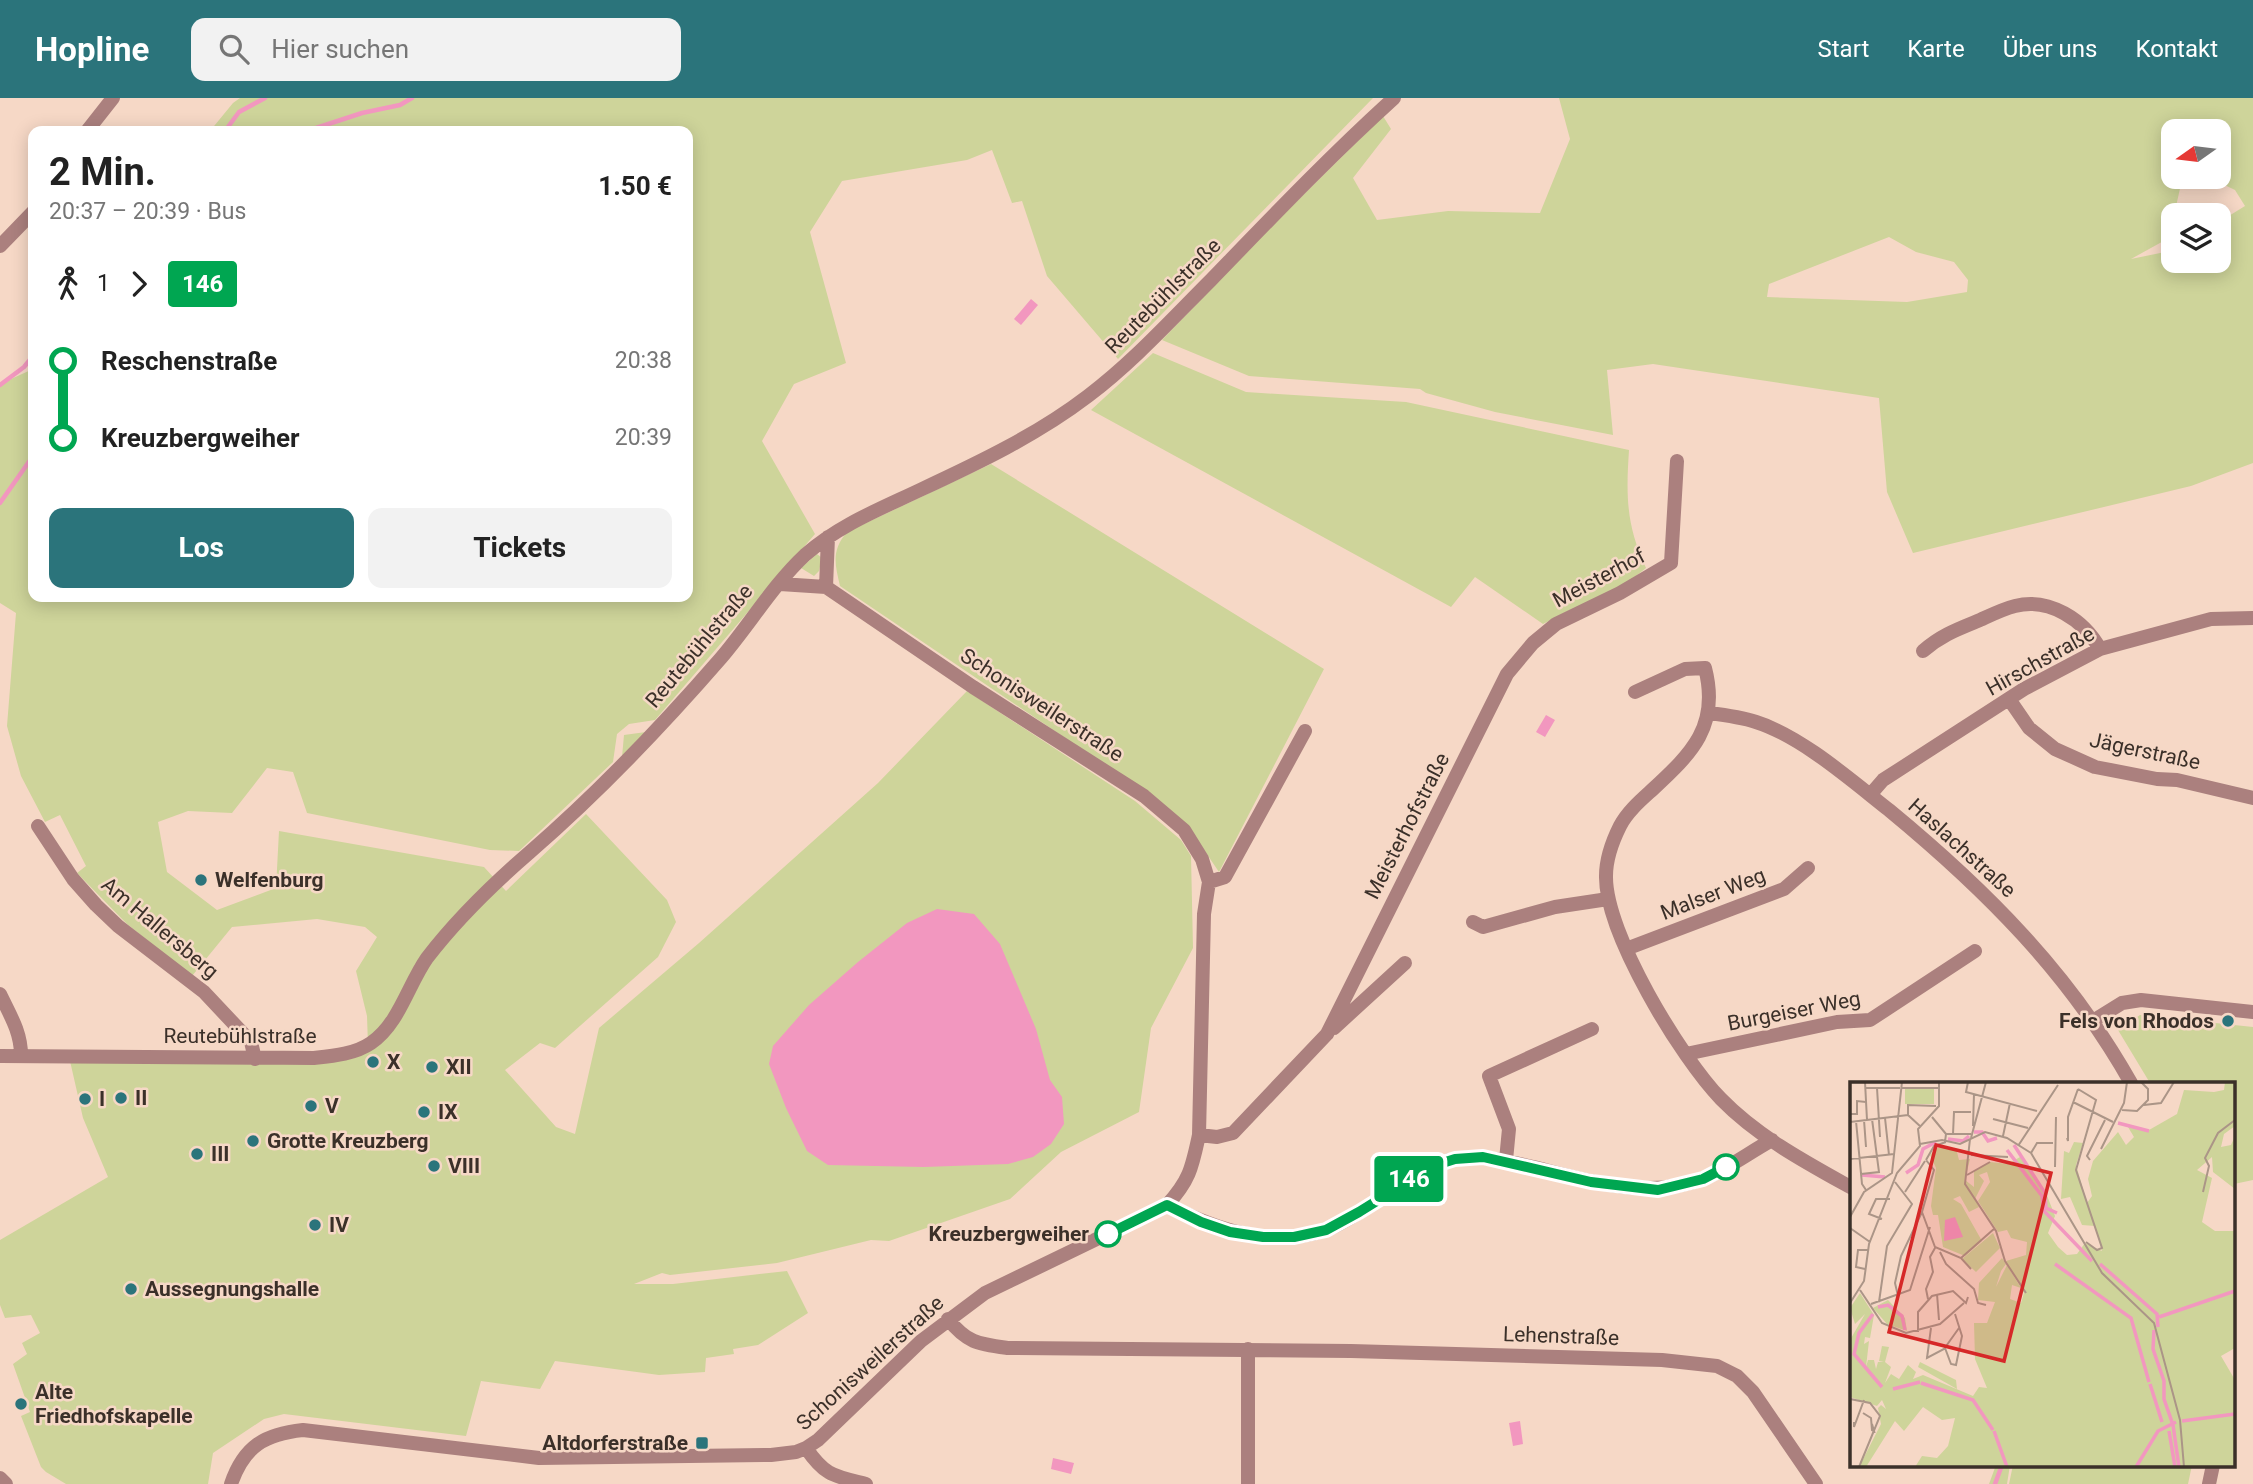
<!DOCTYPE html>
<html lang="de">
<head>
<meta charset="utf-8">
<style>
  body { margin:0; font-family:Roboto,sans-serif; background:#f2f2f2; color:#222; height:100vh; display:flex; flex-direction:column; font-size:26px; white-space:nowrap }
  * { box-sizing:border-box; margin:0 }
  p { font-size:23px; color:#767676 }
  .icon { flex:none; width:38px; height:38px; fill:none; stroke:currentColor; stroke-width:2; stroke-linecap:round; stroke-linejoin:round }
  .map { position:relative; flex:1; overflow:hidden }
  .details { position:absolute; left:28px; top:28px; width:665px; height:476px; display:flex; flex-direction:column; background:#fff; border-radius:14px; box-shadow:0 4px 18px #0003 }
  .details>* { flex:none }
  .badge { padding:0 14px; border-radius:5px; font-size:24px; line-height:46px }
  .needle { width:46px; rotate:256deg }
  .controls { position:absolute; left:2161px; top:21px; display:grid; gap:14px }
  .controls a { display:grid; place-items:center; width:70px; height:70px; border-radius:14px; background:#fff; box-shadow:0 4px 18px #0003; font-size:35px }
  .map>.badge { position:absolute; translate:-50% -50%; box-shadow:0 0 0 4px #fff }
  .legs { display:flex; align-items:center; gap:10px; height:77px; padding:0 21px; font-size:23px }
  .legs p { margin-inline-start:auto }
  .headline { display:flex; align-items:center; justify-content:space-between; height:119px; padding:0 21px }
  h1 { font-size:38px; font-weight:700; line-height:52px }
  .primary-button { display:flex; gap:14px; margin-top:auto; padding:14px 21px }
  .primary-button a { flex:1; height:80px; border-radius:14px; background:#2b747b; color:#fff; font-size:28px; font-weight:700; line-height:80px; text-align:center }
  .primary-button a+a { background:#f2f2f2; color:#222 }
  ul { padding:0 21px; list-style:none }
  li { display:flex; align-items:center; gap:24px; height:77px; font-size:26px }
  li i { display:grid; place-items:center; width:10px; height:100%; margin:0 9px; background:currentColor }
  li i::after { content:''; width:18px; height:18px; margin:-9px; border:5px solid; border-radius:50%; background:#fff }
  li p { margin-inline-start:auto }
  li:first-child i { background:linear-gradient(#0000 50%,currentColor 0) }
  li:last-child i { background:linear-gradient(currentColor 50%,#0000 0) }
  header { display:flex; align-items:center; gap:42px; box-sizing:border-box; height:98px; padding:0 35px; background:#2b747b; color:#fff }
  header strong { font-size:33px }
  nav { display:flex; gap:38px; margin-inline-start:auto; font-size:24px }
  .search { width:490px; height:63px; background:#f2f2f2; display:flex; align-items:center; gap:18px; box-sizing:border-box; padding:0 24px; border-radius:14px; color:#767676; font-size:26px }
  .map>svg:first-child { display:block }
  .green { fill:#ced49a; fill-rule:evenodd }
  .water { fill:#f297bf }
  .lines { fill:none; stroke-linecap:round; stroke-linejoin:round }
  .stream { stroke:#f297bf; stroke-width:4.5 }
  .minor { stroke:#ab807e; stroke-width:14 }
  .tertiary { stroke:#ab807e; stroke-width:14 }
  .line-1-casing { stroke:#fff; stroke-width:16 }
  .line-1 { stroke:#00a651; stroke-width:10 }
  .poi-dot { fill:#2b747b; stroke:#f6d8c6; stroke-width:2.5 }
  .stop-1-dot { fill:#fff; stroke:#00a651; stroke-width:3.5 }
  .labels { text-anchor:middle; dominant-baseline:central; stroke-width:5; stroke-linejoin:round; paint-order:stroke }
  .street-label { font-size:21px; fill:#3b3029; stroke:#f6d8c6 }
  .poi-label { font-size:21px; font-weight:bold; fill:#3b3029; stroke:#f6d8c6; text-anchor:start }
  .stop-label { font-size:21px; font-weight:bold; fill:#3b3029; stroke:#f6d8c6; text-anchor:end }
  .inset-river { fill:none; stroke:#f297bf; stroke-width:3.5 }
  .inset-road { fill:none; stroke:#ab9587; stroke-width:2 }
  .view { fill:#d62828; fill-opacity:0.15; stroke:#d62828; stroke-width:3.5 }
  .inset-edge { fill:none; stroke:#3b3029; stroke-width:3.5 }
</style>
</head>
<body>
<header>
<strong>Hopline</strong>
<div class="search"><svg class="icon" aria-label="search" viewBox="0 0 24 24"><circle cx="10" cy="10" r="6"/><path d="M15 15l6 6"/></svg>Hier suchen</div>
<nav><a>Start</a><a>Karte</a><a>Über uns</a><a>Kontakt</a></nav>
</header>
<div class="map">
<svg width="2253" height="1386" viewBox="0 0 2253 1386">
  <rect width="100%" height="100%" fill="#f6d8c6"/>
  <path class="green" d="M240 0H1373L1118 261 1047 178 1022 103 1012 105 992 52 967 62 842 83 810 134 846 265 794 286 762 343 815 436 655 622 629 626 617 636 613 664 519 753 490 752 307 715 293 674 267 670 232 715 188 713 158 724 167 774 217 812 276 790 279 733 484 769 506 793 586 716 667 802 676 824 658 859 555 950 540 945 505 972 556 1029 575 1036 599 930 699 845 878 685 967 593 1135 703 1181 742 1191 758 1193 850 1151 930 1139 1014 1061 1054 1010 1101 889 1143 871 1142 777 1165 670 1177 662 1175 634 1186H673L787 1173 808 1215 758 1247 733 1251 734 1256 706 1260 705 1274 659 1277 555 1263 540 1291 481 1283 466 1338 284 1316 264 1321 213 1355 208 1386H66L46 1374 41 1369 21 1318 30 1314 13 1266 27 1256 22 1245 40 1235 31 1217 5 1220 0 1207V1142L108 1079 83 1020 70 963 255 961 368 947 367 918 356 873 377 839 365 829 317 821 232 829 192 878 127 826 77 775 86 768 60 717 45 724 21 678 7 628 16 515 0 505V286L33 271V499H688V33H210L233 5Z
    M1559 0H2253V365L2191 388 1913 455 1887 394 1879 300 1653 266 1607 272 1613 337 1495 314 1426 295 1420 291 1249 278 1162 242 1268 132 1383 18 1391 31 1353 80 1377 122 1448 113 1540 115 1570 41ZM2174 33H2219V79H2174ZM2212 81 2235 92 2245 108 2219 124V163H2174L2173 150 2165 154 2131 161 2169 140 2181 86ZM1889 139 1916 154 1954 164 1968 182 1967 194 1907 204 1767 199 1769 186Z
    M1153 255 1246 294 1406 304 1629 352C1626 398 1626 427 1646 470L1616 494 1568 513 1543 526 1475 479 1451 509 1091 312Z
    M991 366 1324 571 1219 774 1196 740 1160 704 840 488C835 466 831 453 847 434Z
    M817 456 822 460 819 473 814 478 801 470Z
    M646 634 622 659 624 637Z
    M2140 917 2253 929V1082L2234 1086V985H2150L2118 932Z
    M1996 1367H2010L2007 1386H1989Z
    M2013 1367H2192L2188 1386H2009Z"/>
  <path class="water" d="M1031 201 1038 207 1021 227 1014 221Z
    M1546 617 1555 622 1545 639 1536 634Z
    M937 811 974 816 1000 846 1036 931 1050 982 1062 999 1064 1026 1051 1046 1033 1059 1008 1066 924 1069 828 1067 807 1053 786 1010 769 966 773 948 809 907 858 864 907 825Z
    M1520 1323 1523 1346 1513 1348 1509 1325Z
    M1053 1360 1074 1365 1071 1376 1051 1371Z"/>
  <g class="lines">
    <path class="stream" d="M225 33 239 14 265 0
      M307 33 362 15 400 7 412 0
      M0 287 24 269 33 258
      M0 405 33 358
      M1995 1386 2002 1367"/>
    <path class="minor" d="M826 489 828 439
      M1923 553C1941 537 1958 531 1980 522 1991 517 2003 511 2015 508 2049 499 2084 522 2100 551
      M1635 594 1685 571 1705 570C1720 628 1692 655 1652 692 1641 702 1627 714 1620 728 1612 744 1606 760 1606 778 1605 835 1681 960 1721 1001 1758 1039 1807 1065 1852 1090
      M2009 601 2029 630 2055 651 2095 669 2157 681 2177 682 2253 700
      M1709 615C1725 617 1741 619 1756 624 1801 638 1852 683 1889 712 1986 792 2069 875 2131 985
      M1870 697 1883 682 2024 591 2100 551 2211 521 2253 520
      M38 728 73 781 96 807 118 828 204 894 251 944 255 961
      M1209 784 1225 779 1305 633
      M1473 824 1483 829 1555 809 1608 801
      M1626 851 1784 791 1808 770
      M0 896C10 917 21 934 21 957
      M2093 923 2122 905 2141 902 2253 914
      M1334 930 1405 865
      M1686 956 1837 924 1870 922 1975 853
      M0 958 314 960C333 958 355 956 371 945 399 926 408 887 427 860 457 821 493 786 530 754 598 695 662 628 721 560 750 526 773 487 805 457 839 427 880 411 920 392 978 365 1037 337 1088 298 1133 264 1171 222 1211 182 1271 120 1330 58 1394 0
      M1199 1037 1217 1039 1233 1035 1327 936 1507 576 1533 545 1556 526 1620 495 1671 465 1677 363
      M1506 1062 1509 1031 1489 978 1592 931
      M1167 1107C1216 1131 1271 1151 1326 1132 1345 1125 1364 1111 1381 1100 1404 1084 1428 1065 1456 1061 1487 1056 1516 1065 1545 1072 1597 1086 1655 1101 1707 1079 1729 1070 1750 1054 1772 1042
      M948 1221C967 1245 978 1246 1008 1250L1351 1253 1662 1262 1717 1268 1737 1278 1753 1294 1816 1386
      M1248 1251V1386
      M806 1350C825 1378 834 1378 866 1386
      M0 1380 6 1386
      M231 1386C244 1348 265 1336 303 1332L539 1360 771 1357 796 1354 806 1350 818 1342 921 1243 985 1195 1167 1107C1190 1082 1192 1069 1199 1037L1204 816 1209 784 1202 761 1184 732 1144 698 973 589 826 489 780 486
      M2209 1386 2213 1367"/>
    <path class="tertiary" d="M87 33 113 0
      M0 148 33 114"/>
  </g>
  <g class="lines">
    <g class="line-1-casing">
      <path id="line-1" d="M1108 1136 1167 1107 1201 1124 1230 1134 1263 1139H1294L1326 1132 1359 1114 1433 1068 1455 1061 1483 1059 1591 1084 1658 1092 1703 1081 1726 1069"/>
    </g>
    <use href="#line-1" class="line-1"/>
  </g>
  <g class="poi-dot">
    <circle cx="201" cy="782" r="7"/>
    <circle cx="2228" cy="923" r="7"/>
    <circle cx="373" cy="964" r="7"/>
    <circle cx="432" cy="969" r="7"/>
    <circle cx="121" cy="1000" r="7"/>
    <circle cx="85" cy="1001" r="7"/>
    <circle cx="311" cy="1008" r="7"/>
    <circle cx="424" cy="1014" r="7"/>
    <circle cx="253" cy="1043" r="7"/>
    <circle cx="197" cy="1056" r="7"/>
    <circle cx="434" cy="1068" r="7"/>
    <circle cx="315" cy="1127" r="7"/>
    <circle cx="131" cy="1191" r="7"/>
    <circle cx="21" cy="1306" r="7"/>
    <rect x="695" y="1338" width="14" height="14" rx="3.5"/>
  </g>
  <g class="stop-1-dot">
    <circle cx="1726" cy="1069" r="12"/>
    <circle cx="1108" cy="1136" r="12"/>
  </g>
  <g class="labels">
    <g class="street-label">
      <text transform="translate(1163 198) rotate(-45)">Reutebühlstraße</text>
      <text transform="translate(1599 480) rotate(-28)">Meisterhof</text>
      <text transform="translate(699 548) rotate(-50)">Reutebühlstraße</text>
      <text transform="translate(2040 563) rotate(-29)">Hirschstraße</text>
      <text transform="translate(1042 607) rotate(33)">Schonisweilerstraße</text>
      <text transform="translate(2145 653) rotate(12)">Jägerstraße</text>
      <text transform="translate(1407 728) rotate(-63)">Meisterhofstraße</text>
      <text transform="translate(1962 750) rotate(42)">Haslachstraße</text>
      <text transform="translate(1713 796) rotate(-21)">Malser Weg</text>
      <text transform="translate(160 830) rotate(40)">Am Hallersberg</text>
      <text transform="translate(1794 913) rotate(-11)">Burgeiser Weg</text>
      <text x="240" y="938">Reutebühlstraße</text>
      <text transform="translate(1561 1238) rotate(2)">Lehenstraße</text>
      <text transform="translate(870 1265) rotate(-42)">Schonisweilerstraße</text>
    </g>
    <g class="poi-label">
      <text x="215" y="782">Welfenburg</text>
      <text x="2214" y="923" text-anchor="end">Fels von Rhodos</text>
      <text x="387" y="964">X</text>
      <text x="446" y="969">XII</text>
      <text x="135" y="1000">II</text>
      <text x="99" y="1001">I</text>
      <text x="325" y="1008">V</text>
      <text x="438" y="1014">IX</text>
      <text x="267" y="1043">Grotte Kreuzberg</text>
      <text x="211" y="1056">III</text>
      <text x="448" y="1068">VIII</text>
      <text x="329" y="1127">IV</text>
      <text x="145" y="1191">Aussegnungshalle</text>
      <text x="35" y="1294">Alte<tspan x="35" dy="24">Friedhofskapelle</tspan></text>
      <text x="688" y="1345" text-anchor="end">Altdorferstraße</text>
    </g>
    <g class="stop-label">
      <text x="1089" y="1136">Kreuzbergweiher</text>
    </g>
  </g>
  <g transform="translate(1850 984)">
    <rect width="385" height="385" fill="#f6d8c6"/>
    <path d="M375 0H385V44L374 52 371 65 381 63 385 54V107L363 90 362 75 347 88 362 96 352 140 365 149H385V266L371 274 385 298V385H65L72 374 87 376 98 364 105 336 92 338 73 325 54 349 45 339 16 385H9L31 342 28 326 31 323 36 327 32 318 27 324 0 315V258L15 232 5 242 0 226 10 211 24 233 20 256 15 255 14 262 19 259 16 285 18 278H24L26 287 28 280H34L29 279 32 264 39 265 35 280 41 285 35 301 41 292 49 297 58 283 66 290 63 297 73 293 123 314 129 305 137 306 125 277 124 241H137L145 220 128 218 129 201 152 176 156 182 151 189 146 205 157 183 171 206 162 203 160 217 171 221 174 211 156 179 176 173 177 160 161 156 157 148 148 150 128 119 140 100 137 90 129 93 134 99 125 117 129 125 119 130 110 114 103 117 111 122 132 159 115 174 93 165 88 133H83L81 124 86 86 80 73 86 66H106L109 78 120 77 115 98 124 105V89L140 80 158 82 170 75 196 111 205 134 198 151 208 165 217 173 227 172 235 161 252 169 245 144 232 143 220 115 211 117 214 69 219 71 224 60 233 61 226 83 237 121 242 114 238 97 243 79 268 50 276 63 284 55 278 45 299 48 327 32 334 8 364 10 374 8ZM55 7H84V22H55ZM143 151 150 166 126 190 112 177ZM38 218 55 236 57 249 37 242 23 226ZM70 280 106 298 107 307 68 285Z" fill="#ced49a"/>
    <path d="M105 135 113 155 94 159 95 138Z" fill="#f297bf"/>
    <path class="inset-river" d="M268 41 299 49M124 50H132L138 59 147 56M98 57 113 59 119 54M164 63 195 111 196 126 207 131M157 68 192 114 194 129 242 179M56 91 68 83 73 67 86 60M12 93 35 95M205 182 281 236 299 300M250 182 307 232 308 245M28 225 38 223 52 234 55 248M23 232 9 251 4 272 32 305M309 235 385 209M304 248 303 267 314 299V317L323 343 329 385M71 301 123 318 143 348M300 302 312 340M43 307 70 300M332 339 385 332M144 349 157 385M319 349 325 385M286 385 308 349 326 340"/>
    <path class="inset-road" d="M15 0 17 38M118 0 116 10 187 29M202 0H234M16 6H50M27 6 30 55M52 6H89M228 7 246 18 226 88 252 166 247 168 236 160M223 20 263 40M294 23 311 21 324 0M272 28 287 29 298 18V7L291 0M0 32H7V19L16 20M82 35 96 52M35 36 39 73M143 37 178 46M14 38 16 65M6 39 12 102 16 108M0 40 58 33M123 44 124 12M71 45 58 33V23L86 24M103 52 104 30H121M153 54 160 21M121 56 136 0M217 56 218 59V35L228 7M120 57 115 102 146 149 155 179 176 211M95 60 96 52H121M70 62 92 58 110 62 135 50 157 56 181 71M168 64 208 3M251 67 274 21 277 0M181 71 252 191 304 241 330 338 334 385M181 71 187 61H203M121 73 158 75M0 77 44 72M76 78 84 88 72 130 85 165 111 176 121 187M76 78 84 64 96 60M240 78 237 74 255 38M205 85 206 35M11 92 29 90 22 37M117 93 140 80M55 110 75 79M353 110 359 84 355 76 368 51 385 38M0 135 14 110 42 91 52 0M32 137 19 132 26 117H40M0 146 20 160M90 170 96 182 124 207 128 221 136 223M111 176 145 146M15 187 6 185 8 168H18M10 208 32 241 56 251 90 242 114 221M87 212 89 238M48 214 45 201 51 174 72 130M78 217 76 207 83 190 80 175 85 166M29 220 37 164 62 122 45 100M0 221 14 199 19 162 47 91 70 64 68 47 89 24V0M21 222 60 208 80 145M81 246 77 276 94 267 109 246M68 250V230L82 214 103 209 116 221 118 215M95 266 101 282 106 283 112 254 105 232M0 317 20 321 30 334 9 385M13 331 21 336 22 348 24 349 22 342M4 340V345L14 318"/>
    <path class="view" d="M86 63 201 91 154 279 39 250Z"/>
    <rect width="385" height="385" class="inset-edge"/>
  </g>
</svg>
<div class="controls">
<a><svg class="needle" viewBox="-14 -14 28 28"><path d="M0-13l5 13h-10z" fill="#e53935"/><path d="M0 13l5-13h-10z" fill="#767676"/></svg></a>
<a><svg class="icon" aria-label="layers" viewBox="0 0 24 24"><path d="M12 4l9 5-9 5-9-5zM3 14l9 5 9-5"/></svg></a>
</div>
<b class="badge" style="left:1409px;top:1081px;background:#00a651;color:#fff">146</b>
<section class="details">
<div class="headline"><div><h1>2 Min.</h1><p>20:37 – 20:39 · Bus</p></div><b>1.50 €</b></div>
<div class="legs"><svg class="icon" aria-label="walk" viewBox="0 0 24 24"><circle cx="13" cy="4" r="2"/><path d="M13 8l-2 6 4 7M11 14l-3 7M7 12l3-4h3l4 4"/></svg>1<svg class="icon" aria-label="forward" viewBox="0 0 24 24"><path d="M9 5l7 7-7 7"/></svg><b class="badge" style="background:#00a651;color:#fff">146</b></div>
<ul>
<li><i style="color:#00a651"></i><b>Reschenstraße</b><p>20:38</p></li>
<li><i style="color:#00a651"></i><b>Kreuzbergweiher</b><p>20:39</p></li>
</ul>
<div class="primary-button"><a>Los</a><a>Tickets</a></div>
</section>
</div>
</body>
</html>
